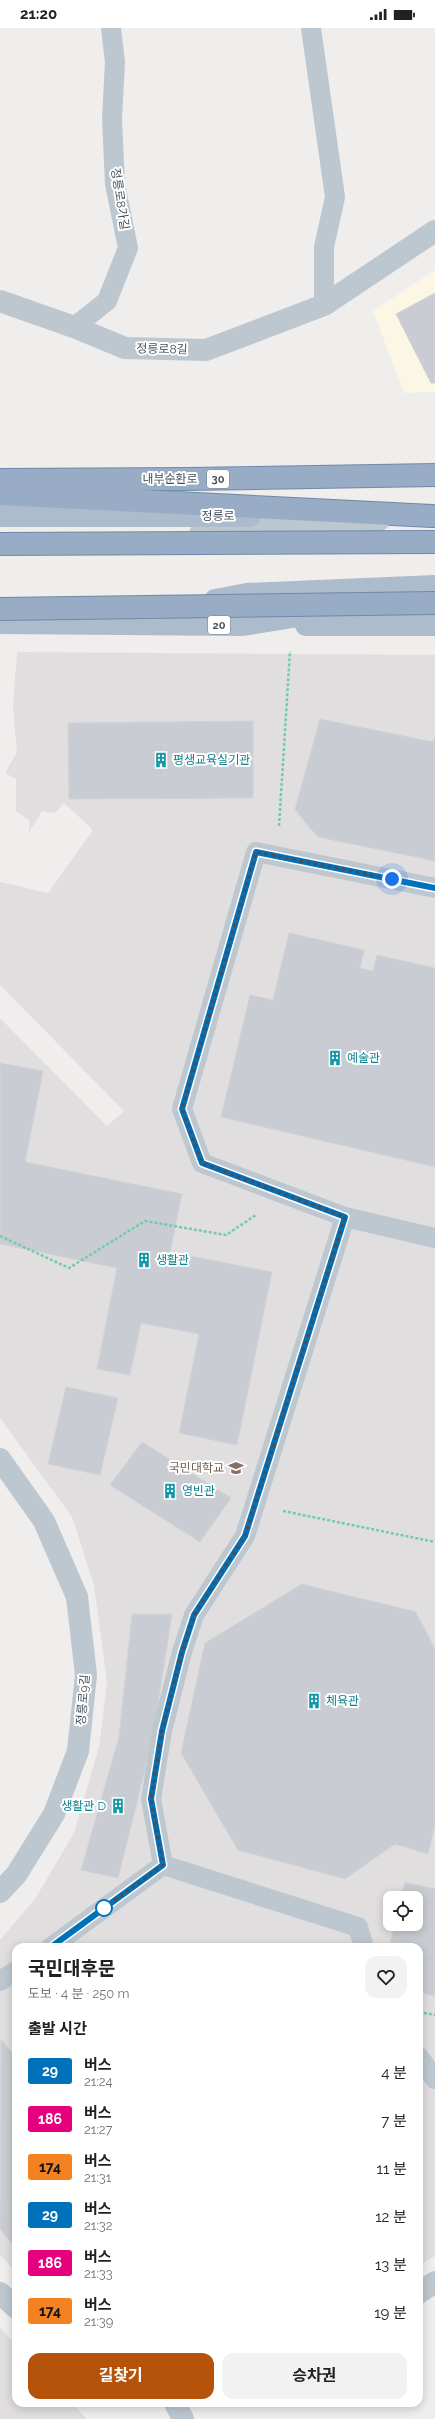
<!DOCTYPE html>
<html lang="ko">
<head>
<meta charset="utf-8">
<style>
  body { margin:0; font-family:Raleway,"Noto Sans KR",sans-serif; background:#f2f2f2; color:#202124; height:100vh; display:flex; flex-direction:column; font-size:15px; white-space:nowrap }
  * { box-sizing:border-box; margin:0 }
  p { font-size:13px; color:#757577 }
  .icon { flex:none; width:22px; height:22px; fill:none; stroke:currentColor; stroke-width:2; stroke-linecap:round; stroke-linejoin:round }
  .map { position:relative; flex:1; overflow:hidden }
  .details { position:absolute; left:12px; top:1915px; width:411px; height:464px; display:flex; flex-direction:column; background:#fff; border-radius:12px; box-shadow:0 2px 10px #0003 }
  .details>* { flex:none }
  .badge { padding:0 8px; border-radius:3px; font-size:14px; line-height:26px }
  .controls { position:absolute; left:383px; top:1863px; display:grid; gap:8px }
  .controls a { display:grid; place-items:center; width:40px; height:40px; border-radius:8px; background:#fff; box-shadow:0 2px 10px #0003; font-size:20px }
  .you { position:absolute; width:20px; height:20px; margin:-10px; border:3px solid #fff; border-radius:50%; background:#1a73e8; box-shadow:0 0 0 6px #1a73e833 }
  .map>.badge { position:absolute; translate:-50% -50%; box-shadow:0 0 0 2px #fff }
  h2 { padding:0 16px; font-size:15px; line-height:36px }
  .round { display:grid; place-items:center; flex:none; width:42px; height:42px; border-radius:12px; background:#f2f2f2 }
  .overview { display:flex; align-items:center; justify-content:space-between; height:68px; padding:0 16px }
  h1 { font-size:19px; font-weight:700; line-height:30px }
  .cta { display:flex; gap:8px; margin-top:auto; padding:8px 16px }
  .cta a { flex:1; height:46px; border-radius:12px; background:#b45309; color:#fff; font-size:16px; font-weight:700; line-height:46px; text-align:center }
  .cta a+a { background:#f2f2f2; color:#202124 }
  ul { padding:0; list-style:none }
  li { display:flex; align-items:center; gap:12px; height:48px; padding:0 16px }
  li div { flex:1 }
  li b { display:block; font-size:15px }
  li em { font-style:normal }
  li .badge { min-width:44px; font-weight:700; text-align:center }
  .status { display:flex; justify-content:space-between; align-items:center; height:28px; padding:0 20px; background:#fff; direction:ltr }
  .status svg { height:11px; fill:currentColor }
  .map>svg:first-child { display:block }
  .commercial { fill:#fcf6e5 }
  .education { fill:#e1dedf; fill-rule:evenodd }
  .building { fill:#c9ccd2; stroke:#d1d3d9 }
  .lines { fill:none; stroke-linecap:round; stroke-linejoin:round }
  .trunk-casing { stroke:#6f89a9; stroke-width:24 }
  .path { stroke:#72cda2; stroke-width:2.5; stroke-dasharray:3 2; stroke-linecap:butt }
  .service { stroke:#bdc7d0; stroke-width:20 }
  .minor { stroke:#bdc7d0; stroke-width:22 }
  .tertiary { stroke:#bdc7d0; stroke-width:22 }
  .primary { stroke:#acbccd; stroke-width:22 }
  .trunk { stroke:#98adc5; stroke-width:22 }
  .trunk-bridge-casing { stroke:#6f89a9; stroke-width:24; stroke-linecap:butt }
  .trunk-bridge { stroke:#98adc5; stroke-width:22 }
  .line-casing { stroke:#fff; stroke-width:9 }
  .line { stroke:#0072bc; stroke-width:6 }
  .walk { stroke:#45505a; stroke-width:4; stroke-dasharray:0 7.2 }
  .stop-dot { fill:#fff; stroke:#0072bc; stroke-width:2 }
  .labels { text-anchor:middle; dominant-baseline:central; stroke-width:4; stroke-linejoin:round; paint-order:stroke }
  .shield { fill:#fff; stroke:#7d848c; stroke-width:1 }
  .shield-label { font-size:11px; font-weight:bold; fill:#45505a }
  .street-label { font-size:12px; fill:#45505a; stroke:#fff }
  .culture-label { font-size:12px; fill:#0d838f; stroke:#fff; text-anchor:start }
  .education-label { font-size:12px; fill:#785e54; stroke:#fff; text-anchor:end }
</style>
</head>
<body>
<div class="status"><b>21:20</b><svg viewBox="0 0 49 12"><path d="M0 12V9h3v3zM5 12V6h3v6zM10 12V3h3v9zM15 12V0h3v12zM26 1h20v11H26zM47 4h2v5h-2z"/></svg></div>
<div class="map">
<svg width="435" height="2391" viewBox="0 0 435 2391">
  <rect width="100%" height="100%" fill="#f0eded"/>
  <path class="commercial" d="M435 242V364L404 365 373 283Z"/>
  <path class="education" d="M17 624 435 627V2228L419 2237V1919H16V2244L0 2227V1912L35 1871 74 1805 99 1719 107 1654 94 1557 72 1489 0 1390V990L107 1098 124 1083 0 957V854L48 865 93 802 64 775 55 785 42 783 28 806 30 793 16 783V751L5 745 17 724 13 679ZM390 1870H416V1896H390Z
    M0 2300 16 2317V2375H72L87 2391H0Z"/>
  <path class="building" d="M435 265V355H431L396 286Z
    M320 691 433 714 435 709V833L318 809 305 794 295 781Z
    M253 693V770L69 771 68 695Z
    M289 905 364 922 360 940 373 943 377 927 435 940V1139L221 1089 250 967 273 972Z
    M0 1035 43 1043 25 1134 182 1166 170 1224 272 1244 237 1417 179 1405 199 1306 141 1295 130 1347 97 1341 117 1240 0 1216Z
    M66 1359 118 1370 100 1447 48 1436Z
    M142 1414 231 1470 200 1514 110 1457Z
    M302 1556 416 1584 435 1621V1797L428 1826 395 1816 345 1851 238 1822 181 1725 205 1615Z
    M132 1586H172L152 1714 118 1850 81 1842 119 1709Z
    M405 1854 435 1861V1968L420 1964 423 1956 419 1955V1919H389L395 1896H416V1870H401Z
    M1 2011 16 2030V2220L0 2201Z"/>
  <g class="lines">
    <g class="trunk-casing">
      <path id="trunk" d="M0 452 188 451 435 447
        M0 466 432 488"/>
    </g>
    <path class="path" d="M279 798 290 623
      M0 1208 69 1240 145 1193 226 1207 256 1187
      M283 1483 435 1514
      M419 1984 435 1987"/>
    <path class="service" d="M311 0 335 169 324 219V277
      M74 299 107 273 128 220 115 156 112 91 115 34 111 0
      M345 1189 435 1210
      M51 1919 163 1837
      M364 1919 358 1899 163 1837 151 1771 162 1703 182 1624 194 1587 245 1508 345 1189 202 1135 182 1081 256 824 435 860
      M0 1953 16 1943
      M419 2029 435 2051"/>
    <path class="minor" d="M0 273 74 299 125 320 206 322 324 277 435 203
      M0 2265 16 2280
      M419 2265 435 2254
      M175 2375 183 2391"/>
    <path class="tertiary" d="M200 506 379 492
      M0 1431 44 1493 77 1569 86 1647 78 1723 54 1786 16 1847 0 1864"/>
    <path class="primary" d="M0 488H250
      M215 572 247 566 435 558
      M0 595 243 597 330 583
      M306 597H435"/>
    <use href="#trunk" class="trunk"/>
    <g class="trunk-bridge-casing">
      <path id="trunk-bridge" d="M0 516 435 514
        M0 581 435 575"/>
    </g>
    <use href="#trunk-bridge" class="trunk-bridge"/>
  </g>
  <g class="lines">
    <g class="line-casing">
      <path id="line" d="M51 1919 163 1837 151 1771 162 1703 182 1624 194 1587 245 1508 345 1189 202 1135 182 1081 256 824 435 860"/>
    </g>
    <use href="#line" class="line"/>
    <path class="walk" d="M104 1880 101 1882 163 1837 151 1771 162 1703 182 1624 194 1587 245 1508 345 1189 202 1135 182 1081 256 824 392 851"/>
  </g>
  <defs>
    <g id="building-bare" transform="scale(1.2)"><path d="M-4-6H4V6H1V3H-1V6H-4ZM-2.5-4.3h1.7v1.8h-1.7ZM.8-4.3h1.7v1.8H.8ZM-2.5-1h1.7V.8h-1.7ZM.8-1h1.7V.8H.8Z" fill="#0f9aa8" stroke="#fff" stroke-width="2.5" paint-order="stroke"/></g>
    <g id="university-bare" transform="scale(1.2)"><path d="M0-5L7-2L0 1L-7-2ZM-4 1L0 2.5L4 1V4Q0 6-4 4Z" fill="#8d6e63" stroke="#fff" stroke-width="2.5" paint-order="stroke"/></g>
  </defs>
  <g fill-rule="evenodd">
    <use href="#building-bare" x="161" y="732"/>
    <use href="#building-bare" x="335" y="1030"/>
    <use href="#building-bare" x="144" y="1232"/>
    <use href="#university-bare" x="236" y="1440"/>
    <use href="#building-bare" x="170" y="1463"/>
    <use href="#building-bare" x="314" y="1673"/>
    <use href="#building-bare" x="118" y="1778"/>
  </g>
  <circle class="stop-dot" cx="104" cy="1880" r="8"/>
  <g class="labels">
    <g class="shield">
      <rect x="207" y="442" width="22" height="18" rx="3"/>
      <rect x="208" y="588" width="22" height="18" rx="3"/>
    </g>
    <g class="shield-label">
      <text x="218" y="451">30</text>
      <text x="219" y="597">20</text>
    </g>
    <g class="street-label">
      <text transform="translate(120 171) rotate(81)">정릉로8가길</text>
      <text transform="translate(162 321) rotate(1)">정릉로8길</text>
      <text x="170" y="451">내부순환로</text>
      <text x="218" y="488">정릉로</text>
      <text transform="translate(83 1672) rotate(-85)">정릉로9길</text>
    </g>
    <g class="culture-label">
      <text x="173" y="732">평생교육실기관</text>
      <text x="347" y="1030">예술관</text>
      <text x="156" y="1232">생활관</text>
      <text x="182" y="1463">영빈관</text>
      <text x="326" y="1673">체육관</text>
      <text x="106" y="1778" text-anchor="end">생활관 D</text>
    </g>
    <g class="education-label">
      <text x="224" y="1440">국민대학교</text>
    </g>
  </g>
</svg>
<div class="controls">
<a><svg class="icon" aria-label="locate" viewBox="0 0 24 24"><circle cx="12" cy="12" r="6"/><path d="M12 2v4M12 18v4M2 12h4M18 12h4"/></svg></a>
</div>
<div class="you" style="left:392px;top:851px"></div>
<section class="details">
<div class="overview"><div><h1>국민대후문</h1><p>도보 · 4 분 · 250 m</p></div><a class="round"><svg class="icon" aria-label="heart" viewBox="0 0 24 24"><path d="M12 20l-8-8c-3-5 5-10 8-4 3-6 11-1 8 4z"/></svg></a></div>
<h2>출발 시간</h2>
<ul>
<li><span class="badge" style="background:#0072bc;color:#fff">29</span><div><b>버스</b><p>21:24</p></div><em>4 분</em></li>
<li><span class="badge" style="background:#e6007e;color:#fff">186</span><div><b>버스</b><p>21:27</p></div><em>7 분</em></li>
<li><span class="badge" style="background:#f58220;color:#111">174</span><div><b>버스</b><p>21:31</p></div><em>11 분</em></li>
<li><span class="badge" style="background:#0072bc;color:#fff">29</span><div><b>버스</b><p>21:32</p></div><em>12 분</em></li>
<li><span class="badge" style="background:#e6007e;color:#fff">186</span><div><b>버스</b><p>21:33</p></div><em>13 분</em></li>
<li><span class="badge" style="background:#f58220;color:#111">174</span><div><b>버스</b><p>21:39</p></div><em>19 분</em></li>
</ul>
<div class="cta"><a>길찾기</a><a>승차권</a></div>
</section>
</div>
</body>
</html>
